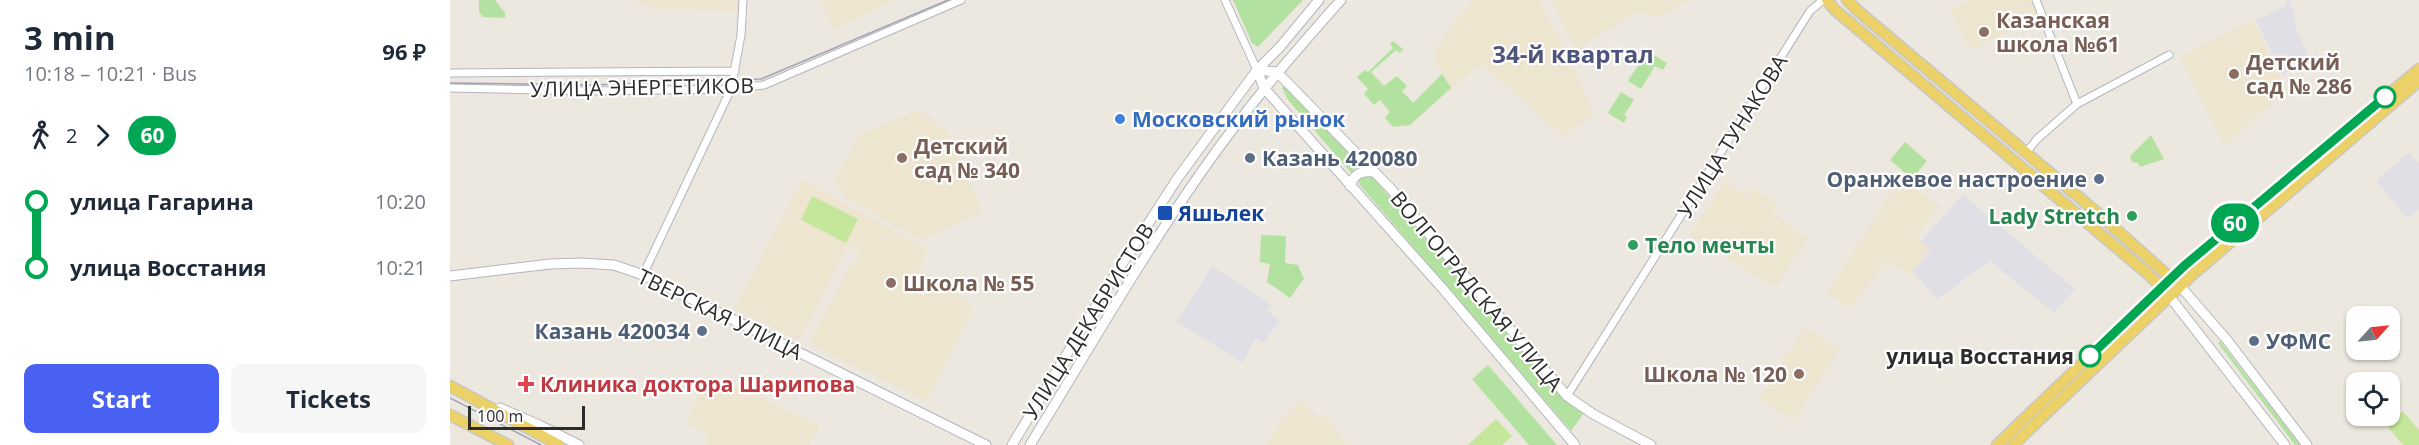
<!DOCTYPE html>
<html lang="en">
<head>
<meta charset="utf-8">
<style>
  body { margin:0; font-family:"Open Sans",sans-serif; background:#f6f6f7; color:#1f2937; height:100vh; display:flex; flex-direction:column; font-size:22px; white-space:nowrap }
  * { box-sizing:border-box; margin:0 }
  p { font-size:20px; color:#747a83 }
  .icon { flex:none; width:33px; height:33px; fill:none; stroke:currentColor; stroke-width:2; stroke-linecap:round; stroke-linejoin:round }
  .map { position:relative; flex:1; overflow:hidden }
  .side { display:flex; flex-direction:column; background:#fff; width:450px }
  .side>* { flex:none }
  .badge { padding:0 12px; border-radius:20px; font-size:21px; line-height:39px }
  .needle { width:39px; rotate:63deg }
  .controls { position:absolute; left:1896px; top:306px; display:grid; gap:12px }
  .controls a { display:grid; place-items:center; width:54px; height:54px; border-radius:12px; background:#fff; box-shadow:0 2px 4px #0004; font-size:30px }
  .scale { position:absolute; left:18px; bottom:15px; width:117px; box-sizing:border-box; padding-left:6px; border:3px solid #2c2c2c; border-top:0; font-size:16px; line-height:21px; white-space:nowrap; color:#2c2c2c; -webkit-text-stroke:4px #fff; paint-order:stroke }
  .map>.badge { position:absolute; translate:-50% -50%; box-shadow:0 0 0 3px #fff }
  .legs { display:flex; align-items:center; gap:9px; height:66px; padding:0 24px; font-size:20px }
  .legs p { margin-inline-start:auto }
  .overview { display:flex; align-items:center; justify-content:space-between; height:102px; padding:0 24px }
  h1 { font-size:33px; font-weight:700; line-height:45px }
  .primary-button { display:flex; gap:12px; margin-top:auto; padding:12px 24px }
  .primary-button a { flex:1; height:69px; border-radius:12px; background:#4861f2; color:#fff; font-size:24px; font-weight:700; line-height:69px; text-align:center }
  .primary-button a+a { background:#f6f6f7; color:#1f2937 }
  ul { padding:0 24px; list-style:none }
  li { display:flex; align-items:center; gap:21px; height:66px; font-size:22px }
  li i { display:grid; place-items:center; width:9px; height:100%; margin:0 8px; background:currentColor }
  li i::after { content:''; width:15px; height:15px; margin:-8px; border:4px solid; border-radius:50%; background:#fff }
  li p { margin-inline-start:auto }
  li:first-child i { background:linear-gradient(#0000 50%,currentColor 0) }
  li:last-child i { background:linear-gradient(currentColor 50%,#0000 0) }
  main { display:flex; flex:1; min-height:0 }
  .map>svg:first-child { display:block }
  .industrial { fill:#e1dfe6 }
  .education { fill:#ede5d0 }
  .green { fill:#b3e19f }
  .pitch { fill:#c4e79b }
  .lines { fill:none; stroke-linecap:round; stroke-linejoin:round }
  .street-casing { stroke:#b3b5bf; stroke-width:9 }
  .secondary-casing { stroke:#b3b5bf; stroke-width:11 }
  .primary-casing { stroke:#c8c8c8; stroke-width:13 }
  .street { stroke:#fff; stroke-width:7 }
  .secondary { stroke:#fff; stroke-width:9 }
  .primary { stroke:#ebd167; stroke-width:10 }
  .tram { stroke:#a2a4b5; stroke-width:1.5 }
  .line-1-casing { stroke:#fff; stroke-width:14 }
  .line-1 { stroke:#00a651; stroke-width:9 }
  .education-dot { fill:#8d6e63; stroke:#fff; stroke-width:2 }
  .stop-1-dot { fill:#fff; stroke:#00a651; stroke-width:3 }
  .shop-dot { fill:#3f7fe0; stroke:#fff; stroke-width:2 }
  .service-dot { fill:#5c6f8a; stroke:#fff; stroke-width:2 }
  .transit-dot { fill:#1a4fb4; stroke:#fff; stroke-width:2 }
  .leisure-dot { fill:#2e9e5b; stroke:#fff; stroke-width:2 }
  .health-dot { fill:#e0444e; stroke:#fff; stroke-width:2 }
  .labels { text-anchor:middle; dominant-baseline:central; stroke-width:4.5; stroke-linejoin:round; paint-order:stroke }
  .education-label { font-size:21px; font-weight:bold; fill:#785e54; stroke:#fff; text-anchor:start }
  .street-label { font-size:21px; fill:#2c2c2c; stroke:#fff }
  .shop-label { font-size:21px; font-weight:bold; fill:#366cbe; stroke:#fff; text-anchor:start }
  .service-label { font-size:21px; font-weight:bold; fill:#4e5e75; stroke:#fff; text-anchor:start }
  .transit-label { font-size:21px; font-weight:bold; fill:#164399; stroke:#fff; text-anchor:start }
  .leisure-label { font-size:21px; font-weight:bold; fill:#27864d; stroke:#fff; text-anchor:end }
  .stop-label { font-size:21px; font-weight:bold; fill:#2c2c2c; stroke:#fff; text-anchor:end }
  .health-label { font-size:21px; font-weight:bold; fill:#be3a42; stroke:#fff; text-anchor:start }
  .quarter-label { font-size:24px; font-weight:bold; fill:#4e547b; stroke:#fff }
</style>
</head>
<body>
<main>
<section class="side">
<div class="overview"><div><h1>3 min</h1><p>10:18 – 10:21 · Bus</p></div><b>96 ₽</b></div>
<div class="legs"><svg class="icon" aria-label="walk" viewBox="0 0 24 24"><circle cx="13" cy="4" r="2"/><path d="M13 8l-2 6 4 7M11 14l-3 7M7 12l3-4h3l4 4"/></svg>2<svg class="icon" aria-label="forward" viewBox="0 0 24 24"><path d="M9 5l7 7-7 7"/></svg><b class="badge" style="background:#00a651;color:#fff">60</b></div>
<ul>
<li><i style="color:#00a651"></i><b>улица Гагарина</b><p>10:20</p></li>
<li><i style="color:#00a651"></i><b>улица Восстания</b><p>10:21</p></li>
</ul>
<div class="primary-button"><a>Start</a><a>Tickets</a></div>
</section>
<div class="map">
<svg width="1969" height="445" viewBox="0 0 1969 445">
  <rect width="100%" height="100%" fill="#ede8df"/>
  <path class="industrial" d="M1836 0H1840L1847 31 1860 58 1833 75 1806 20 1837 5Z
    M1959 152 1969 163V209L1958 219 1926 181Z
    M1513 195 1625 289 1604 313 1540 261 1487 299 1453 260Z
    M762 266 821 304 817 311 830 320 814 343 805 338 793 363 727 322Z"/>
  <path class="education" d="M180 0H288V11L210 9Z
    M371 0H444L384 30Z
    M1022 0H1089L1125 68 1143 114 1113 137 1032 64 1001 88 992 74 985 57 986 46Z
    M1101 0H1239L1207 18 1197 13 1184 14 1126 49Z
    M1521 0H1581L1587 13 1578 21 1525 49 1517 44 1499 10Z
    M1803 20 1837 91 1774 146 1730 57Z
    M468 110 495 129 532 212 471 240 396 198 383 181 410 134Z
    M1451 177 1489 207 1466 237 1480 249 1460 275 1437 262 1399 308 1377 293Z
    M352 180 473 246 478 251 468 268 514 299 523 310 477 402 359 344 401 264 404 266 411 251 398 246 349 340 285 308Z
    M1274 181 1296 196 1301 187 1327 203 1322 213 1358 238 1324 287 1240 235Z
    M1354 327 1389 350 1344 421 1309 399Z
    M258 374 309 396 370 426 360 445H254L259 435 236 424Z
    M851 400 868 419 874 414 897 445H816L832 420Z"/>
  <path class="green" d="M29 0H45L55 13V18L33 17 29 12Z
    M783 0H853L808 47 802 43Z
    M943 41 953 49 950 53 946 50 921 72 934 86 947 76 957 86 952 91 963 103 992 74 1001 88 960 125 943 127 935 118 940 112 930 100 924 105 914 94 918 89 907 77 915 70 918 72 943 48 940 44Z
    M1197 51 1217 63 1213 70 1205 66 1191 89 1178 81Z
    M835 85 913 166 904 169 903 175 838 100 832 88Z
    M1171 92 1184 100 1174 115 1177 117 1174 123 1158 113Z
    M1701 135 1714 159 1690 167 1688 163 1682 162 1680 156Z
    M1455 142 1477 161 1462 179 1440 160Z
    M921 175 1108 393 1117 402 1134 413 1121 431 909 184V177Z
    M811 235 836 236 835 263 848 265 854 279 840 298 817 282 820 264 810 262Z
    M1770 341 1850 445H1845L1768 343Z
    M1038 365 1107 445H1079L1022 379Z"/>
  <path class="pitch" d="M362 196 408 219 396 243 351 220Z
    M1953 411 1969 430V445H1953L1936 425Z
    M1046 419 1062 436 1052 445H1018Z"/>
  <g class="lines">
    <g class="street-casing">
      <path id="street" d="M775 0 807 70
        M1586 0 1627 104
        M0 73 285 71
        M0 88 140 91 281 89 314 85 511 0
        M1576 153 1587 139 1627 104 1719 55
        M193 275 281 89 291 35 293 0
        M1117 396 1360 11 1373 0"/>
    </g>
    <g class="secondary-casing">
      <path id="secondary" d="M807 70 827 72 941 189 1117 396 1143 414 1201 445
        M807 70 814 88 993 289 1125 445
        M900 186C904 174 910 171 922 172
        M0 276 100 264 131 263 164 265 193 275 536 445
        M1730 286 1777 340 1857 445
        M1720 297 1835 445
        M50 408 89 425 129 445
        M562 445 658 286 727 179 807 70 830 47 869 0
        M580 445C636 354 689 261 750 174 793 112 841 56 891 0"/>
    </g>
    <g class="primary-casing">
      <path id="primary" d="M1377 0 1384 9 1410 31 1698 274 1716 292
        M1397 0 1408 11 1650 215 1725 282
        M0 386 109 445
        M0 415 58 445
        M1547 445 1734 266 1969 69
        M1563 445 1742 275 1969 81"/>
    </g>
    <use href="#street" class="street"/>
    <use href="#secondary" class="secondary"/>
    <use href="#primary" class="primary"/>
    <path class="tram" d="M0 83 141 85 311 79 498 0
      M0 398 91 445"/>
  </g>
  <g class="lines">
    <g class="line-1-casing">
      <path id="line-1" d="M1640 356 1734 266 1935 97"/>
    </g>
    <use href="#line-1" class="line-1"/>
  </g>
  <g class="education-dot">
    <circle cx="1534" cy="32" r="6"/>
    <circle cx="1784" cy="74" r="6"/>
    <circle cx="452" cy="158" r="6"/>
    <circle cx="441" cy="283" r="6"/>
    <circle cx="1349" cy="374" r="6"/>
  </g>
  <g class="stop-1-dot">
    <circle cx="1935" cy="97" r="10"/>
    <circle cx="1640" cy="356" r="10"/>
  </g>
  <circle class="shop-dot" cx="670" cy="119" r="6"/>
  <g class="service-dot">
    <circle cx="800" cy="158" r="6"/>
    <circle cx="1649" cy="179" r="6"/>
    <circle cx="252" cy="331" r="6"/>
    <circle cx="1804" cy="341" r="6"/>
  </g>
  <rect class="transit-dot" x="707" y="205" width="16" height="16" rx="3"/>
  <g class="leisure-dot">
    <circle cx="1682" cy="216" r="6"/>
    <circle cx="1183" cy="245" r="6"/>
  </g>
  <path class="health-dot" d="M73 375h6v6h6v6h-6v6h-6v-6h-6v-6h6z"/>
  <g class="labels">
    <g class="education-label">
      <text x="1546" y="20">Казанская<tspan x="1546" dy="24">школа №61</tspan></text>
      <text x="1796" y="62">Детский<tspan x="1796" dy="24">сад № 286</tspan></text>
      <text x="464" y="146">Детский<tspan x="464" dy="24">сад № 340</tspan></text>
      <text x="453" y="283">Школа № 55</text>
      <text x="1337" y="374" text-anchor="end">Школа № 120</text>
    </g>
    <g class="street-label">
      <text transform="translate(192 87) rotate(-1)">УЛИЦА ЭНЕРГЕТИКОВ</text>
      <text transform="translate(1282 136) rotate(-58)">УЛИЦА ТУНАКОВА</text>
      <text transform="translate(1027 291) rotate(50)">ВОЛГОГРАДСКАЯ УЛИЦА</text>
      <text transform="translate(270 314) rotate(26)">ТВЕРСКАЯ УЛИЦА</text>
      <text transform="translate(638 321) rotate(-58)">УЛИЦА ДЕКАБРИСТОВ</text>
    </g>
    <g class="shop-label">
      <text x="682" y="119">Московский рынок</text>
    </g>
    <g class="service-label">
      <text x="812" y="158">Казань 420080</text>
      <text x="1637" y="179" text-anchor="end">Оранжевое настроение</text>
      <text x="240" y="331" text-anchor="end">Казань 420034</text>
      <text x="1816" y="341">УФМС</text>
    </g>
    <g class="transit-label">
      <text x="728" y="213">Яшьлек</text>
    </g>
    <g class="leisure-label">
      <text x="1670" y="216">Lady Stretch</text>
      <text x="1195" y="245" text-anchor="start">Тело мечты</text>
    </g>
    <g class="stop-label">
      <text x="1624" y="356">улица Восстания</text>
    </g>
    <g class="health-label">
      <text x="90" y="384">Клиника доктора Шарипова</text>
    </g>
    <g class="quarter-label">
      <text x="1123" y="53">34-й квартал</text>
    </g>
  </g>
</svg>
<div class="controls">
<a><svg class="needle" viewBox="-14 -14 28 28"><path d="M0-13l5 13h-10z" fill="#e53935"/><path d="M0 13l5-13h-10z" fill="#747a83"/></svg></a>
<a><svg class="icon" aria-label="locate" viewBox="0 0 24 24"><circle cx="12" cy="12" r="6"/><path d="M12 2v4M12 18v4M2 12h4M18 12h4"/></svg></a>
</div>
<div class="scale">100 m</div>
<b class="badge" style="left:1785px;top:223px;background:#00a651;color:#fff">60</b>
</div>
</main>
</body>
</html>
